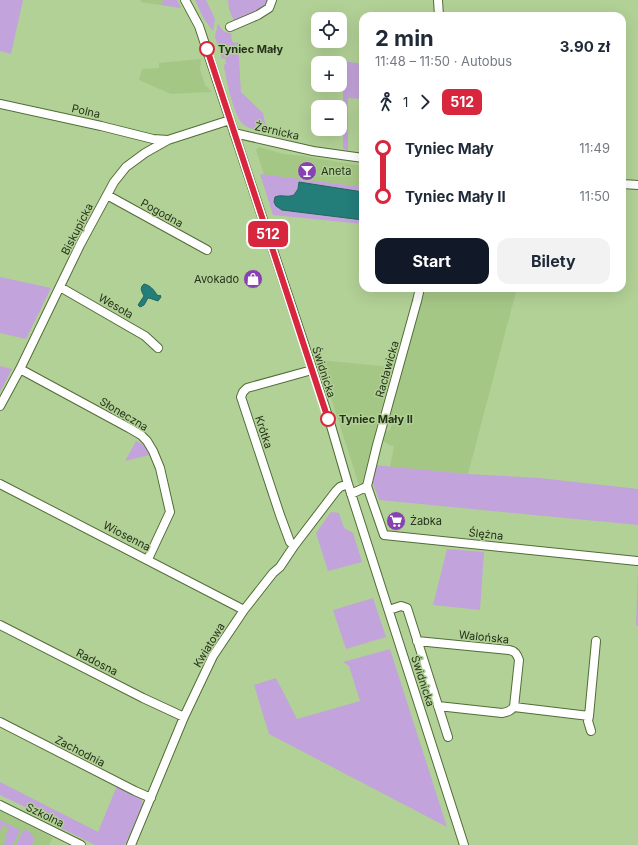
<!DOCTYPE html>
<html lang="pl">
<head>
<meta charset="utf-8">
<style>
  body { margin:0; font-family:Inter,sans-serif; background:#f2f2f3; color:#1f2937; height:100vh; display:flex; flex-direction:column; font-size:15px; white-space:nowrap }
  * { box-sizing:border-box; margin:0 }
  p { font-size:13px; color:#747a83 }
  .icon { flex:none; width:22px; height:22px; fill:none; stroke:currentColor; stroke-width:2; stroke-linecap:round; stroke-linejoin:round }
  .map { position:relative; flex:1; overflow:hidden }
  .side { position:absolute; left:359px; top:12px; width:267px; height:280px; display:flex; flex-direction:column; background:#fff; border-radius:12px; box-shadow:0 4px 16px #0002 }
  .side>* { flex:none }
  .badge { padding:0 8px; border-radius:6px; font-size:14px; line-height:26px }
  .fabs { position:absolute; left:311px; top:12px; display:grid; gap:8px }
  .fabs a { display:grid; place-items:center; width:36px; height:36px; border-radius:8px; background:#fff; box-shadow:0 4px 16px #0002; font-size:20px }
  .map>.badge { position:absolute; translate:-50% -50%; box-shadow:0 0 0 2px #fff }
  .legs { display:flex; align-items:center; gap:6px; height:44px; padding:0 16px; font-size:13px }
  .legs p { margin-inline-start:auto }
  .headline { display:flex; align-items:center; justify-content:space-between; height:68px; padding:0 16px }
  h1 { font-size:22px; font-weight:700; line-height:30px }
  .cta { display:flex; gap:8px; margin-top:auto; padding:8px 16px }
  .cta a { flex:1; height:46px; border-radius:12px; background:#111827; color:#fff; font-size:16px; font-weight:700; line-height:46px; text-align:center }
  .cta a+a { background:#f2f2f3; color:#1f2937 }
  ul { padding:0 16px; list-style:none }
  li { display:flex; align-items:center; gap:14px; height:48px; font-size:15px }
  li i { display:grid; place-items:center; width:6px; height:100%; margin:0 5px; background:currentColor }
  li i::after { content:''; width:10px; height:10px; margin:-5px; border:3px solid; border-radius:50%; background:#fff }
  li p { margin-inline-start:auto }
  li:first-child i { background:linear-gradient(#0000 50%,currentColor 0) }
  li:last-child i { background:linear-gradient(currentColor 50%,#0000 0) }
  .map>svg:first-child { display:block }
  .built { fill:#a5c786 }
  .green { fill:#c3a3db }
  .water { fill:#237d79; stroke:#24665d }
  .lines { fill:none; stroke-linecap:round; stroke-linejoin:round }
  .minor-casing { stroke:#526d37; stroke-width:10 }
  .minor { stroke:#fff; stroke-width:8 }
  .line-1-casing { stroke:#fff; stroke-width:9 }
  .line-1 { stroke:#d7263d; stroke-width:6 }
  .stop-1-dot { fill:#fff; stroke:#d7263d; stroke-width:2 }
  .labels { text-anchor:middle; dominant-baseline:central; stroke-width:3; stroke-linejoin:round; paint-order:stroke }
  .stop-label { font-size:11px; font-weight:bold; fill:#26321b; stroke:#b2d196; text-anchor:start }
  .street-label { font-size:11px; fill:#26321b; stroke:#b2d196 }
  .poi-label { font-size:11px; fill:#26321b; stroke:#b2d196; text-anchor:start }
</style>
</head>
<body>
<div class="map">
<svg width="638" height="845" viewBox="0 0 638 845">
  <rect width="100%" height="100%" fill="#b2d196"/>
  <path class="built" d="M141 0H177L181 8 140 2Z
    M201 59 200 69 205 85 212 92 171 94 139 80 142 69 159 68V63Z
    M259 147 284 154 304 156 363 166V187L264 175 256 150Z
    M422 288H517L468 474 390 467 394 446 389 445 382 440 384 432 390 430 393 420 389 415Z
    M319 360 392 367 362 483 359 485Z
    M0 809 25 821 53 838 49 845H0Z"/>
  <path class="green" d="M0 0H23L11 54 0 51Z
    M163 0H177L181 8 162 5Z
    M195 0H206L215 19 213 31 204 19Z
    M228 0H269L265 7 235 24 229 9Z
    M218 23C221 29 223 33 231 33L232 41 234 43 238 42 241 92 263 113 267 132H262V133C255 130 247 128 242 123 234 116 225 76 224 65L226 64 225 58 222 59 215 37Z
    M343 61 363 64V99L348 98V150L343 149Z
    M260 174 363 187V192L299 182 298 189 294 195 289 197 279 195 282 210 363 220V224L273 215Z
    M0 277 51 288 26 339 0 333Z
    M0 366 12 369 0 392Z
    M136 441C145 445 146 446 149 455L125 461Z
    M374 465 468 474 539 478 638 489V525L379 500 371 478Z
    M331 512 339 513 344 528 353 533 362 562 328 571 316 533Z
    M447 549 484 552 480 610 433 605Z
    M638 568V626L636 625Z
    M373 598 386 637 346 649 333 610Z
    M390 649 447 827 269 734 254 685 276 678 297 719 360 701 349 666 343 662Z
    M0 782 98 832 117 786 141 798 143 804 125 845H95L28 812 25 807 0 795Z
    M0 820 20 830 13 845H3L7 837 5 836 9 828 3 825 0 831Z
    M24 829 33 834 31 836 35 838 32 845H16Z"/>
  <path class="water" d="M299 182 363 192V220L282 210 276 206 274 202 275 197C282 194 286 198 294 195L298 189Z
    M144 284C150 285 154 290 157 295L160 296V295L161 297 158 301 149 298H148L144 305 140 307 138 305 144 296C142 292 139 288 144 284Z"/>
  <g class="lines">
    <g class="minor-casing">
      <path id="minor" d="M185 0 199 26 226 108 329 419 348 484 464 845
        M438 0 439 16
        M230 27 258 15 269 8 272 0
        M0 104 101 126 153 139 168 140
        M234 133 313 151 363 158
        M622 184 638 185
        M107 195 207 250
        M60 287 145 336 158 348
        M20 369 129 428 141 435 147 441 153 451 160 468 170 512 148 559
        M0 406 20 369 80 245 114 182 126 167 145 153 168 140 230 120
        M0 484 244 610
        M367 486 384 535 637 561
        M351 494 364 488 367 486 377 445 417 301 420 288
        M294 546 290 542 280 515 241 397 243 392 247 388 312 370
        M389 610 401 606 407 608 448 737
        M0 625 143 698 184 717
        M417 641 509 650C515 651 517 654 519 660L514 707C510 711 508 712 502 713L438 706
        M514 707 589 716
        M0 722 135 791 151 798
        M591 731 588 721 589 716 596 641
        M0 805 81 845
        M131 845 184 717 213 656 244 610 273 573 280 567 294 546 336 491 340 487 348 484"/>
    </g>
    <use href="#minor" class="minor"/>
  </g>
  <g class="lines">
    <g class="line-1-casing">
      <path id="line-1" d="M207 49 328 419"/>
    </g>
    <use href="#line-1" class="line-1"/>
  </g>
  <defs>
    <g id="bar-disc" transform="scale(1)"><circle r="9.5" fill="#8841b3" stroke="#b2d196"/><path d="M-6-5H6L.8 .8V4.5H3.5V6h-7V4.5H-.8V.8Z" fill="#fff"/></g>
    <g id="shop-disc" transform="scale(1)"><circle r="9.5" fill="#8841b3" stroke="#b2d196"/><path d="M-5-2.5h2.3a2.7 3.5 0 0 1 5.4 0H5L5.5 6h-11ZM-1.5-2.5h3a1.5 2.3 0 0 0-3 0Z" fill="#fff"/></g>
    <g id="supermarket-disc" transform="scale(1)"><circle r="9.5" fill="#8841b3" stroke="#b2d196"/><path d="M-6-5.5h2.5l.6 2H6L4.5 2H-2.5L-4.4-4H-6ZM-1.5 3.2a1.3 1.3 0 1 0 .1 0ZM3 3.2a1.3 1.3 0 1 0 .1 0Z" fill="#fff"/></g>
  </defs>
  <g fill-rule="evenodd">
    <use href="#bar-disc" x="307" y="171"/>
    <use href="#shop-disc" x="253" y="279"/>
    <use href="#supermarket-disc" x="396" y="521"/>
  </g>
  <g class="stop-1-dot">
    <circle cx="207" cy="49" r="7"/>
    <circle cx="328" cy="419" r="7"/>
  </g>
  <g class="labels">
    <g class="stop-label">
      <text x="218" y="49">Tyniec Mały</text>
      <text x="339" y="419">Tyniec Mały II</text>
    </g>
    <g class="street-label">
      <text transform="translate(86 111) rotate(13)">Polna</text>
      <text transform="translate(277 131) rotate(13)">Żernicka</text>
      <text transform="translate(162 213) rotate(29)">Pogodna</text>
      <text transform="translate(77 229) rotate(-63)">Biskupicka</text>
      <text transform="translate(116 306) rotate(30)">Wesoła</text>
      <text transform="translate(387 369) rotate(-74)">Racławicka</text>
      <text transform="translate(324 372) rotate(72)">Świdnicka</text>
      <text transform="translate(124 414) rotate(31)">Słoneczna</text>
      <text transform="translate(264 432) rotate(72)">Krótka</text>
      <text transform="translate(486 534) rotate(6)">Ślężna</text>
      <text transform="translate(127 536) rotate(27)">Wiosenna</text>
      <text transform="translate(484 637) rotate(6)">Walońska</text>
      <text transform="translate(209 645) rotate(-59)">Kwiatowa</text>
      <text transform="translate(97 662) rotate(27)">Radosna</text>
      <text transform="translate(423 681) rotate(72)">Świdnicka</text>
      <text transform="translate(80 751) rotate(27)">Zachodnia</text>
      <text transform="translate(45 815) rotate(26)">Szkolna</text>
    </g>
    <g class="poi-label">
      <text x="321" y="171">Aneta</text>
      <text x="239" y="279" text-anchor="end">Avokado</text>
      <text x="410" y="521">Żabka</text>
    </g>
  </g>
</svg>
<div class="fabs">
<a><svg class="icon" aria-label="locate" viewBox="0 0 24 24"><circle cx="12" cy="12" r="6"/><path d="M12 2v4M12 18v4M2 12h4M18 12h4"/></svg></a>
<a>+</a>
<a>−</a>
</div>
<b class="badge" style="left:268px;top:234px;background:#d7263d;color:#fff">512</b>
<section class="side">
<div class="headline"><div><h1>2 min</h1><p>11:48 – 11:50 · Autobus</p></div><b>3.90 zł</b></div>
<div class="legs"><svg class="icon" aria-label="walk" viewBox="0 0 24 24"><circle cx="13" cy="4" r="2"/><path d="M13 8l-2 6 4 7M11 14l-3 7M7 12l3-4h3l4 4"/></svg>1<svg class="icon" aria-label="forward" viewBox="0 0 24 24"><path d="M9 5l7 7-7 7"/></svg><b class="badge" style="background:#d7263d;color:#fff">512</b></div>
<ul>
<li><i style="color:#d7263d"></i><b>Tyniec Mały</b><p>11:49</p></li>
<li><i style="color:#d7263d"></i><b>Tyniec Mały II</b><p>11:50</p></li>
</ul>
<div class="cta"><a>Start</a><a>Bilety</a></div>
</section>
</div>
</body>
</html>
